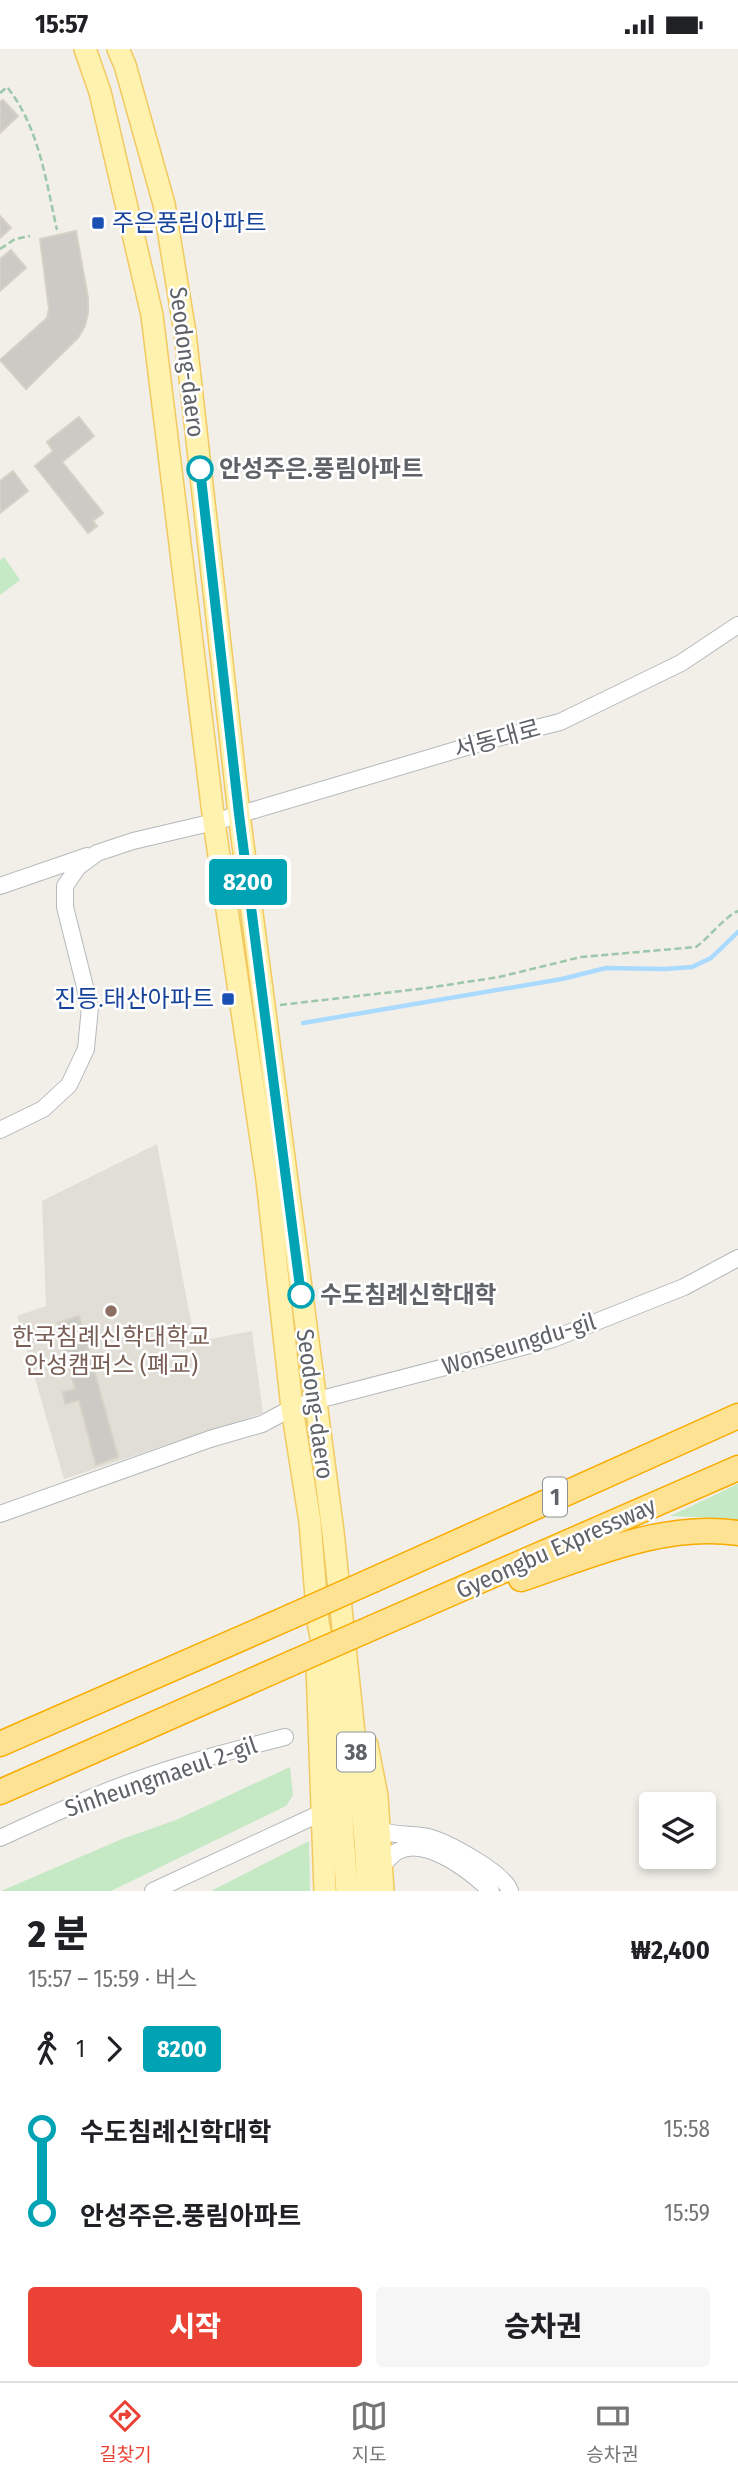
<!DOCTYPE html>
<html lang="ko">
<head>
<meta charset="utf-8">
<style>
  body { margin:0; font-family:"Fira Sans Condensed","Noto Sans KR",sans-serif; background:#f6f6f6; color:#202124; height:100vh; display:flex; flex-direction:column; font-size:26px; white-space:nowrap }
  * { box-sizing:border-box; margin:0 }
  p { font-size:23px; color:#757577 }
  .icon { flex:none; width:38px; height:38px; fill:none; stroke:currentColor; stroke-width:2; stroke-linecap:round; stroke-linejoin:round }
  .map { position:relative; height:1842px; overflow:hidden }
  .drawer { display:flex; flex-direction:column; background:#fff; flex:1 }
  .drawer>* { flex:none }
  .badge { padding:0 14px; border-radius:5px; font-size:24px; line-height:46px }
  .tools { position:absolute; left:639px; top:1743px; display:grid; gap:14px }
  .tools a { display:grid; place-items:center; width:77px; height:77px; border-radius:7px; background:#fff; box-shadow:0 4px 10px #0003; font-size:35px }
  .map>.badge { position:absolute; translate:-50% -50%; box-shadow:0 0 0 4px #fff }
  .legs { display:flex; align-items:center; gap:10px; height:77px; padding:0 28px; font-size:23px }
  .legs p { margin-inline-start:auto }
  .summary { display:flex; align-items:center; justify-content:space-between; height:119px; padding:0 28px }
  h1 { font-size:38px; font-weight:800; line-height:52px }
  .action { display:flex; gap:14px; margin-top:auto; padding:14px 28px }
  .action a { flex:1; height:80px; border-radius:7px; background:#ea4335; color:#fff; font-size:28px; font-weight:800; line-height:80px; text-align:center }
  .action a+a { background:#f6f6f6; color:#202124 }
  ul { padding:0 28px; list-style:none }
  li { display:flex; align-items:center; gap:24px; height:84px; font-size:26px }
  li i { display:grid; place-items:center; width:10px; height:100%; margin:0 9px; background:currentColor }
  li i::after { content:''; width:18px; height:18px; margin:-9px; border:5px solid; border-radius:50%; background:#fff }
  li p { margin-inline-start:auto }
  li:first-child i { background:linear-gradient(#0000 50%,currentColor 0) }
  li:last-child i { background:linear-gradient(currentColor 50%,#0000 0) }
  .status { display:flex; justify-content:space-between; align-items:center; height:49px; padding:0 35px; background:#fff; direction:ltr }
  .status svg { height:19px; fill:currentColor }
  .tabs { display:flex; justify-content:space-around; align-items:center; height:98px; border-top:2px solid #e0e0e0; background:#fff; font-size:19px; color:#757577 }
  .tabs a { display:grid; justify-items:center; gap:4px }
  .tabs .selected { color:#ea4335 }
  .map>svg:first-child { display:block }
  .education { fill:#e1ded6 }
  .green { fill:#c5e8c5 }
  .lines { fill:none; stroke-linecap:round; stroke-linejoin:round }
  .stream { stroke:#aadaff; stroke-width:4.5 }
  .building { fill:#cccac5; stroke:#d6d1c6; stroke-width:2 }
  .minor-casing { stroke:#b5b8bc; stroke-width:18 }
  .major-casing { stroke:#f2c960; stroke-width:24 }
  .highway-casing { stroke:#f9ab00; stroke-width:27 }
  .path { stroke:#9cc7a9; stroke-width:2.5; stroke-dasharray:7 3.5; stroke-linecap:butt }
  .minor { stroke:#fff; stroke-width:16 }
  .major { stroke:#fff2af; stroke-width:21 }
  .highway { stroke:#fde293; stroke-width:24 }
  .highway-bridge-casing { stroke:#f9ab00; stroke-width:27; stroke-linecap:butt }
  .highway-bridge { stroke:#fde293; stroke-width:24 }
  .line-1-casing { stroke:#fff; stroke-width:16 }
  .line-1 { stroke:#00a3b4; stroke-width:10 }
  .transit-dot { fill:#1a4fb4; stroke:#fff; stroke-width:2.5 }
  .stop-1-dot { fill:#fff; stroke:#00a3b4; stroke-width:3.5 }
  .education-dot { fill:#8d6e63; stroke:#fff; stroke-width:2.5 }
  .labels { text-anchor:middle; dominant-baseline:central; stroke-width:5; stroke-linejoin:round; paint-order:stroke }
  .shield { fill:#fff; stroke:#8f9295; stroke-width:2 }
  .shield-label { font-size:23px; font-weight:bold; fill:#5f6368 }
  .transit-label { font-size:24px; fill:#164399; stroke:#fff; text-anchor:start }
  .street-label { font-size:24px; fill:#5f6368; stroke:#fff }
  .stop-label { font-size:24px; font-weight:bold; fill:#5f6368; stroke:#fff; text-anchor:start }
  .education-label { font-size:24px; fill:#785e54; stroke:#fff }
</style>
</head>
<body>
<div class="status"><b>15:57</b><svg viewBox="0 0 49 12"><path d="M0 12V9h3v3zM5 12V6h3v6zM10 12V3h3v9zM15 12V0h3v12zM26 1h20v11H26zM47 4h2v5h-2z"/></svg></div>
<div class="map">
<svg width="738" height="1842" viewBox="0 0 738 1842">
  <rect width="100%" height="100%" fill="#f1efe8"/>
  <path class="education" d="M157 1095 195 1293 252 1282 263 1364 64 1430 17 1267 46 1257 42 1152Z"/>
  <path class="green" d="M4 508 20 531 0 546V511Z
    M738 1435V1470L670 1467Z
    M290 1718 293 1746 286 1757 111 1842H1L122 1790 176 1771Z
    M309 1792 310 1842H211Z"/>
  <g class="lines">
    <path class="stream" d="M303 974 562 930 606 919 665 920 692 918 711 909 738 883"/>
  </g>
  <path class="building" d="M3 51 18 67 0 84V53Z
    M0 167 11 179 0 189Z
    M76 182 88 249V264L85 277 78 289 26 340 0 311 47 269 49 260 40 190Z
    M11 201 26 219 0 242V210Z
    M79 368 94 387 62 413 103 464 93 472 97 477 88 484 35 417 53 402 47 393Z
    M13 422 28 442 0 464V432Z
    M79 1267 118 1408 96 1416 79 1351 65 1355 63 1343 75 1340 58 1274Z"/>
  <g class="lines">
    <g class="minor-casing">
      <path id="minor" d="M0 837 87 807
        M0 1081 43 1060 69 1036 86 1000 90 958 65 858V837L78 818 97 804 133 792 214 773 493 690 560 673 681 614 738 576
        M0 1465 210 1390 262 1375 292 1359 314 1352 553 1290 684 1238 738 1209
        M379 1780C393 1788 413 1784 428 1788 447 1793 505 1824 510 1842
        M0 1789C44 1769 88 1748 134 1732 184 1714 234 1701 285 1688
        M382 1817C387 1812 392 1805 398 1802 427 1787 472 1824 491 1842
        M153 1842 321 1764"/>
    </g>
    <g class="major-casing">
      <path id="major" d="M85 0 100 43 152 266 214 773 267 1131 292 1359 310 1473 318 1573 333 1648 347 1842
        M118 0 125 16 164 155 185 284 239 765 333 1483 365 1789 368 1842
        M317 1617 325 1842
        M367 1696 377 1747 383 1842"/>
    </g>
    <g class="highway-casing">
      <path id="highway" d="M521 1530C590 1507 664 1473 738 1484
        M373 1531 738 1367
        M374 1578 738 1419
        M0 1695 290 1568
        M0 1743 292 1614"/>
    </g>
    <path class="path" d="M0 44 7 38C39 78 46 132 57 181
      M0 200 15 190 30 187
      M280 956 427 939 499 928 581 908 696 898C710 888 723 869 738 862"/>
    <use href="#minor" class="minor"/>
    <use href="#major" class="major"/>
    <use href="#highway" class="highway"/>
    <g class="highway-bridge-casing">
      <path id="highway-bridge" d="M290 1568 373 1531
        M292 1614 374 1578"/>
    </g>
    <use href="#highway-bridge" class="highway-bridge"/>
  </g>
  <g class="lines">
    <g class="line-1-casing">
      <path id="line-1" d="M200 420 239 765 301 1246"/>
    </g>
    <use href="#line-1" class="line-1"/>
  </g>
  <g class="transit-dot">
    <rect x="91" y="167" width="14" height="14" rx="3.5"/>
    <rect x="221" y="943" width="14" height="14" rx="3.5"/>
  </g>
  <g class="stop-1-dot">
    <circle cx="200" cy="420" r="12"/>
    <circle cx="301" cy="1246" r="12"/>
  </g>
  <circle class="education-dot" cx="111" cy="1262" r="7"/>
  <g class="labels">
    <g class="shield">
      <rect x="543" y="1428.5" width="24" height="39" rx="5"/>
      <rect x="337" y="1683.5" width="38" height="39" rx="5"/>
    </g>
    <g class="shield-label">
      <text x="555" y="1448">1</text>
      <text x="356" y="1703">38</text>
    </g>
    <g class="transit-label">
      <text x="112" y="174">주은풍림아파트</text>
      <text x="214" y="950" text-anchor="end">진등.태산아파트</text>
    </g>
    <g class="street-label">
      <text transform="translate(187 313) rotate(83)">Seodong-daero</text>
      <text transform="translate(497 690) rotate(-15)">서동대로</text>
      <text transform="translate(519 1295) rotate(-17)">Wonseungdu-gil</text>
      <text transform="translate(315 1355) rotate(82)">Seodong-daero</text>
      <text transform="translate(556 1499) rotate(-24)">Gyeongbu Expressway</text>
      <text transform="translate(161 1728) rotate(-19)">Sinheungmaeul 2-gil</text>
    </g>
    <g class="stop-label">
      <text x="219" y="420">안성주은.풍림아파트</text>
      <text x="320" y="1246">수도침례신학대학</text>
    </g>
    <g class="education-label">
      <text x="111" y="1288">한국침례신학대학교<tspan x="111" dy="28">안성캠퍼스 (폐교)</tspan></text>
    </g>
  </g>
</svg>
<div class="tools">
<a><svg class="icon" aria-label="layers" viewBox="0 0 24 24"><path d="M12 4l9 5-9 5-9-5zM3 14l9 5 9-5"/></svg></a>
</div>
<b class="badge" style="left:248px;top:833px;background:#00a3b4;color:#fff">8200</b>
</div>
<section class="drawer">
<div class="summary"><div><h1>2 분</h1><p>15:57 – 15:59 · 버스</p></div><b>₩2,400</b></div>
<div class="legs"><svg class="icon" aria-label="walk" viewBox="0 0 24 24"><circle cx="13" cy="4" r="2"/><path d="M13 8l-2 6 4 7M11 14l-3 7M7 12l3-4h3l4 4"/></svg>1<svg class="icon" aria-label="forward" viewBox="0 0 24 24"><path d="M9 5l7 7-7 7"/></svg><b class="badge" style="background:#00a3b4;color:#fff">8200</b></div>
<ul>
<li><i style="color:#00a3b4"></i><b>수도침례신학대학</b><p>15:58</p></li>
<li><i style="color:#00a3b4"></i><b>안성주은.풍림아파트</b><p>15:59</p></li>
</ul>
<div class="action"><a>시작</a><a>승차권</a></div>
</section>
<nav class="tabs">
<a class="selected"><svg class="icon" aria-label="directions" viewBox="0 0 24 24"><path d="M12 3l9 9-9 9-9-9zM9 14v-3h6M13 9l2 2-2 2"/></svg>길찾기</a>
<a><svg class="icon" aria-label="map" viewBox="0 0 24 24"><path d="M3 6l6-2 6 2 6-2v14l-6 2-6-2-6 2zM9 4v14M15 6v14"/></svg>지도</a>
<a><svg class="icon" aria-label="tickets" viewBox="0 0 24 24"><path d="M3 7h18v10H3zM15 7v10"/></svg>승차권</a>
</nav>
</body>
</html>
